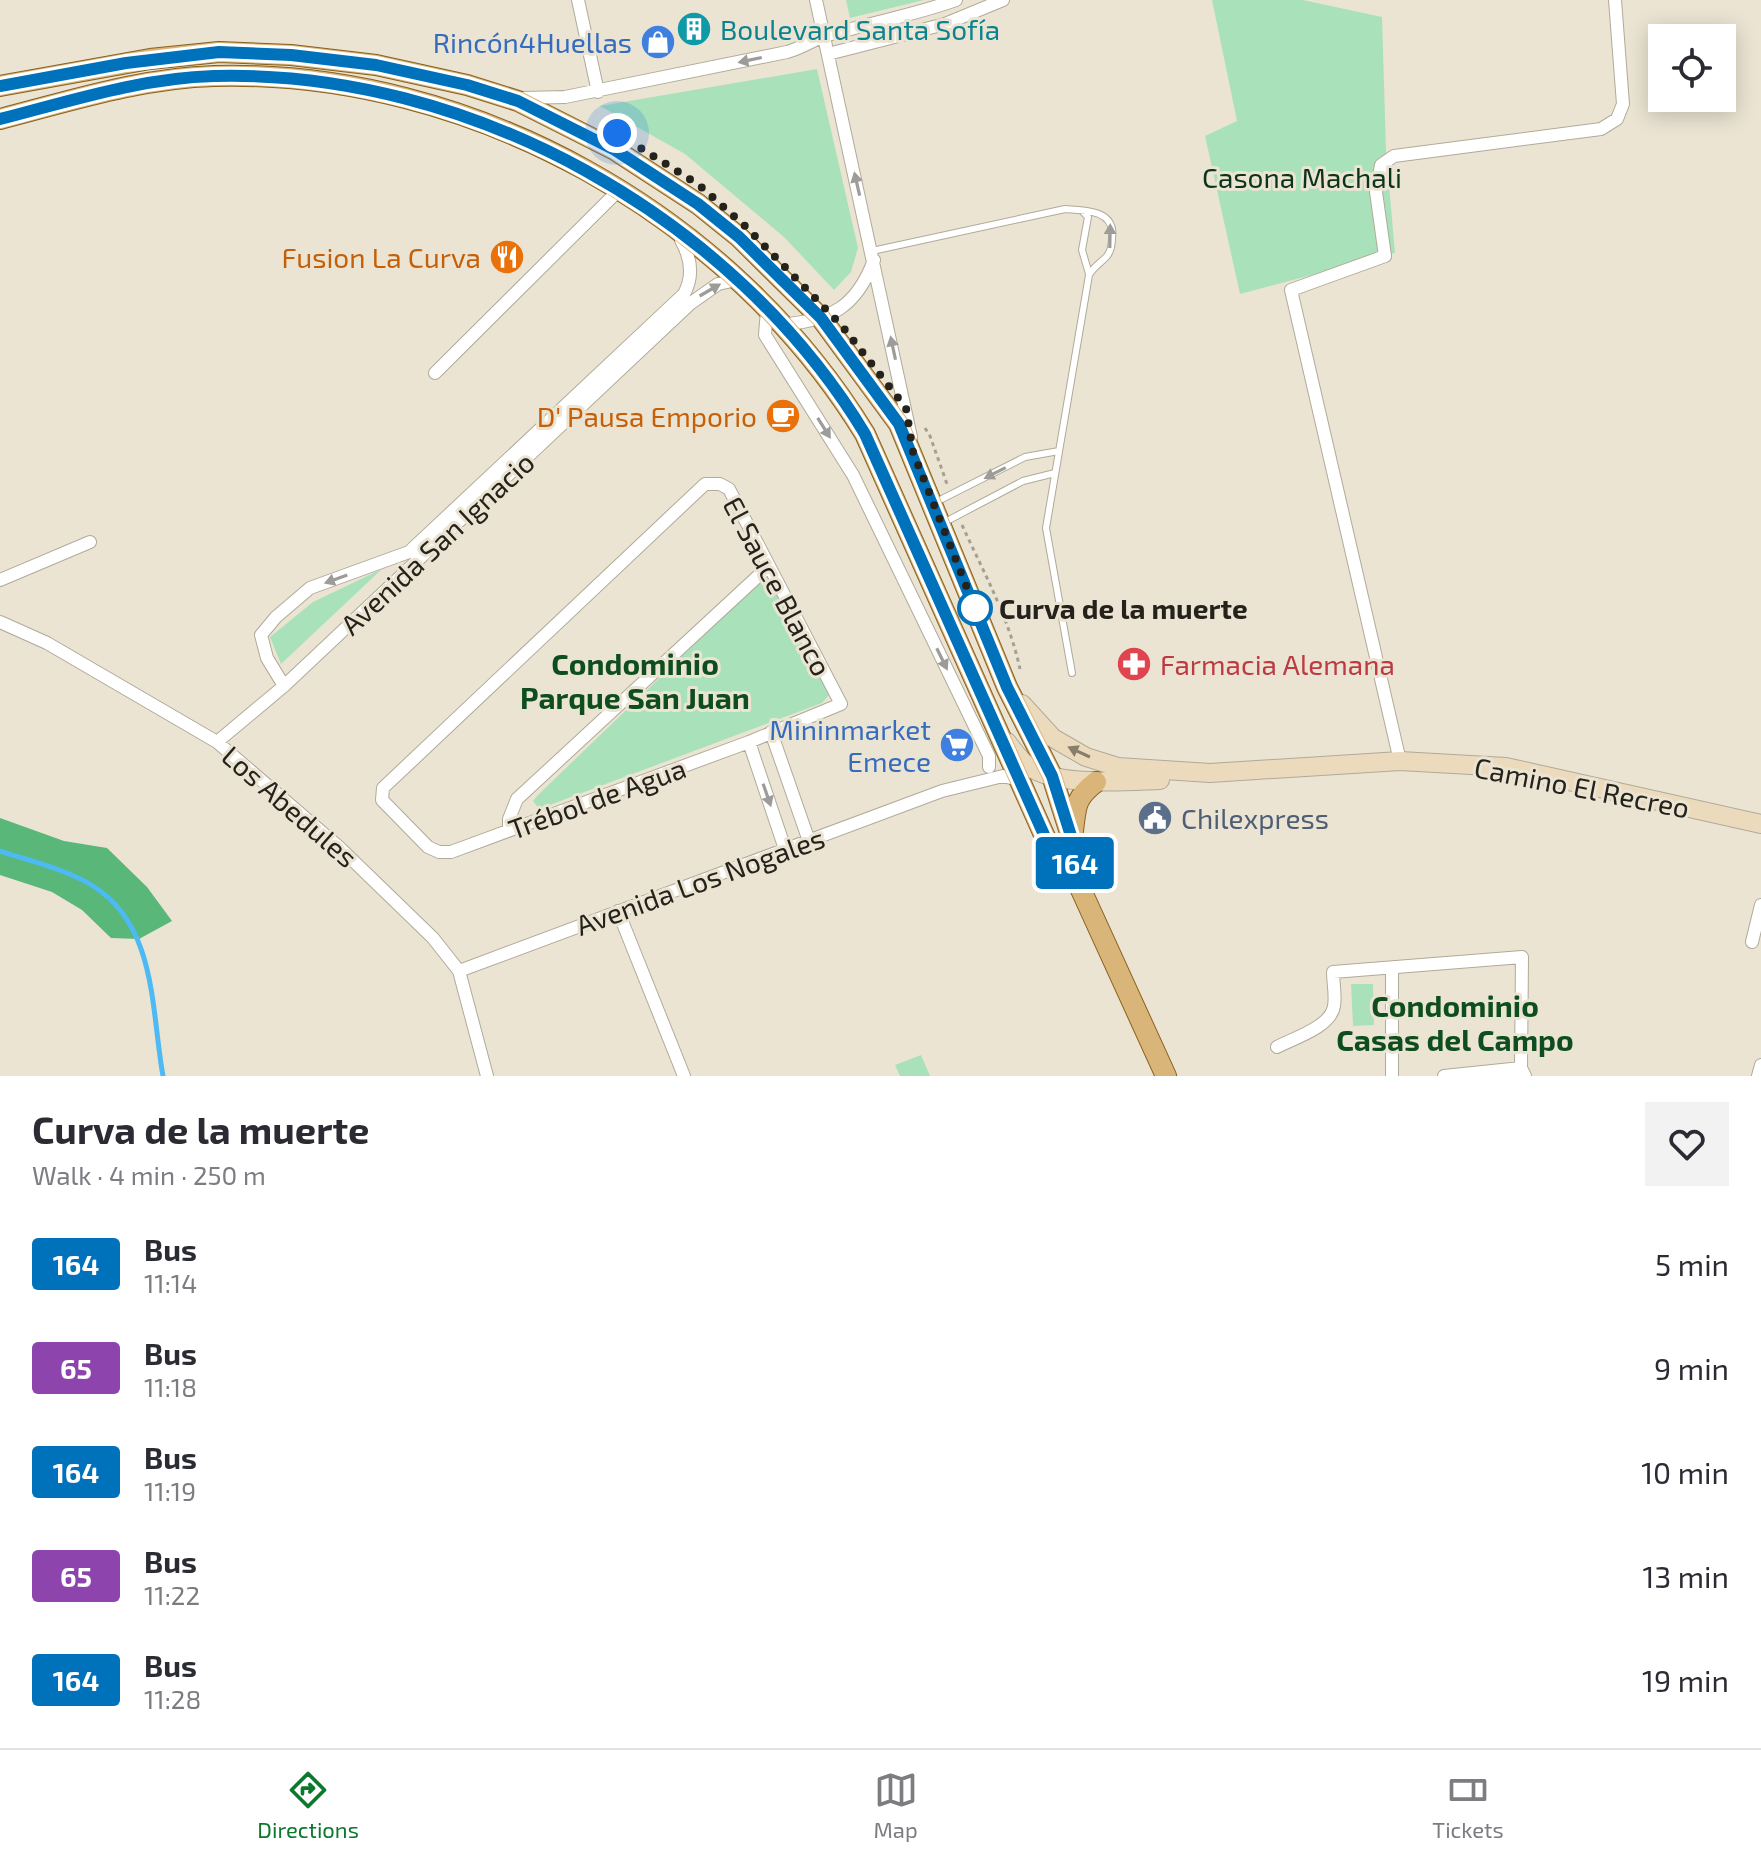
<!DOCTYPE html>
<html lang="en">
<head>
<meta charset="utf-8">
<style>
  body { margin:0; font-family:"Exo 2",sans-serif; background:#f2f2f3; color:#2b2b33; height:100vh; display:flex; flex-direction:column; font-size:30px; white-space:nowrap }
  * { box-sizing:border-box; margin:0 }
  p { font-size:26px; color:#7c7c81 }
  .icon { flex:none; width:44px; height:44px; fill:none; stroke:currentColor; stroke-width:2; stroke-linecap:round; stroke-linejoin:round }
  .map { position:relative; height:1076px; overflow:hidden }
  .panel { display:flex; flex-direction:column; background:#fff; flex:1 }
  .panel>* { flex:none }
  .badge { padding:0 16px; border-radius:6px; font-size:28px; line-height:52px }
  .fabs { position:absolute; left:1648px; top:24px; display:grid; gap:16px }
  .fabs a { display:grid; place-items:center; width:88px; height:88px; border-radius:0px; background:#fff; box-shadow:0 4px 20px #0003; font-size:40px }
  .you { position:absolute; width:40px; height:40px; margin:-20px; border:6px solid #fff; border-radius:50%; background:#1a73e8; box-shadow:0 0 0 12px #1a73e833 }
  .map>.badge { position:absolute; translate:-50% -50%; box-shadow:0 0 0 4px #fff }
  .round { display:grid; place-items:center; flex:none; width:84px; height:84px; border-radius:0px; background:#f2f2f3 }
  .head { display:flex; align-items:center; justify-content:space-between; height:136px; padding:0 32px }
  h1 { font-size:38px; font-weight:700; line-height:60px }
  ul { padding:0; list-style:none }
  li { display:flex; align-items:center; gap:24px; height:104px; padding:0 32px }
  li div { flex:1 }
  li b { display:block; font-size:30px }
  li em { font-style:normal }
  li .badge { min-width:88px; font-weight:700; text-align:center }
  .dock { display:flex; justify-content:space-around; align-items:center; height:112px; border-top:2px solid #e1e1e2; background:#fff; font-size:22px; color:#7c7c81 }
  .dock a { display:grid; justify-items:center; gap:4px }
  .dock .active { color:#0b782d }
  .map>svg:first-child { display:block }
  .green { fill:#a9e2ba }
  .forest { fill:#58b779 }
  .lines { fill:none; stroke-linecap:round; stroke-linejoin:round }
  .stream { stroke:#4dbaf4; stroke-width:5 }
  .lane-casing { stroke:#b0aa9a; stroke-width:8 }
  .street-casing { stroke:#b0aa9a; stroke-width:14 }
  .secondary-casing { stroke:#b0aa9a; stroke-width:20 }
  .primary-casing { stroke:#89611e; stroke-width:22 }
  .path { stroke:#a5a092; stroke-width:3; stroke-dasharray:4 4; stroke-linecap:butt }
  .lane { stroke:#fff; stroke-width:6 }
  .street { stroke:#fff; stroke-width:12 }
  .secondary { stroke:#ecdabc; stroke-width:18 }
  .primary { stroke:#d9b579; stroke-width:20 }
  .oneway { fill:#9d9c99 }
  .oneway2 { fill:#887e6c }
  .line-casing { stroke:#fff; stroke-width:18 }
  .line { stroke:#0072bc; stroke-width:12 }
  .walk { stroke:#25221c; stroke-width:8; stroke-dasharray:0 14.4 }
  .stop-dot { fill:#fff; stroke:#0072bc; stroke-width:4 }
  .labels { text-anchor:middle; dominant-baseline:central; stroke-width:6; stroke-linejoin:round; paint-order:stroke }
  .culture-label { font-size:28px; fill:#0d838f; stroke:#ebe4d3; text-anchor:start }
  .shop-label { font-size:28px; fill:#366cbe; stroke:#ebe4d3; text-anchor:end }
  .park-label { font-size:28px; fill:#0a341b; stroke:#ebe4d3 }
  .food-label { font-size:28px; fill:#c56008; stroke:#ebe4d3; text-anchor:end }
  .street-label { font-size:28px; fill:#25221c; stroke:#ebe4d3 }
  .stop-label { font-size:28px; font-weight:bold; fill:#25221c; stroke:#ebe4d3; text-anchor:start }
  .health-label { font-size:28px; fill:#be3a42; stroke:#ebe4d3; text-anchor:start }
  .service-label { font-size:28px; fill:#4e5e75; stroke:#ebe4d3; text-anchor:start }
  .neighbourhood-label { font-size:30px; font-weight:bold; fill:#0e4e1e; stroke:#ebe4d3 }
</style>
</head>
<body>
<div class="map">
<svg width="1761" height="1076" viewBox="0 0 1761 1076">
  <rect width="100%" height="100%" fill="#ebe4d3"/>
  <path class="green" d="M846 0H924L850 18Z
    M1212 0H1303L1382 17 1386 151 1395 253 1240 294 1205 136 1237 121Z
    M817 69 858 248 851 272 834 290 784 237 685 154 600 106Z
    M382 569 281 664 270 637 313 602Z
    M767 577 775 579 829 687 828 696 822 703 539 809 533 801 538 795 759 582Z
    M1351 984H1373L1374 1025 1353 1026Z
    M921 1055 930 1076H900L895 1065Z"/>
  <path class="forest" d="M0 818 64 841 107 848 147 887 172 921 139 939 111 938 82 910 52 892 0 875Z"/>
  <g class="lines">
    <path class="stream" d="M0 851C30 861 66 869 93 886 157 926 151 1010 163 1076"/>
    <g class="lane-casing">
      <path id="lane" d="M1083 212 1088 217 1082 250 1089 274
        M872 251 1065 209C1085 210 1116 210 1112 238 1112 244 1111 251 1107 256 1101 263 1094 266 1089 275L1046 528 1072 673
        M934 503 1025 457 1059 451
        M945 522 1023 481 1055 473"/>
    </g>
    <g class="street-casing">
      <path id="street" d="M578 0 598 92
        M816 0 911 437
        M828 54 945 24 1003 0
        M522 98 565 97 787 52C802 48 814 39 828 35 871 23 914 15 956 0
        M767 310 765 335 853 475 989 756V767
        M781 325C831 320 856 308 874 260
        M435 373 619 190
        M705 484H720L729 489 841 704 749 742 451 852H439L428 847 382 800 383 788Z
        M0 580 90 542
        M0 622 47 643 217 742 339 847 433 938 459 971 487 1076
        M284 686 267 658 261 635 276 617 310 588 409 552 684 294C694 276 691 258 681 240
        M771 732 809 841
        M217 742 284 686 691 303 718 284 737 280
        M749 742 785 849
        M1400 761 1291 290 1385 256 1376 192 1381 165 1394 156 1601 129 1617 119 1623 104 1615 0
        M509 830V819L517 799 769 566
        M618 911 684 1076
        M1752 942 1761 905
        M459 971 942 791 1003 776 1019 780
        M1277 1047C1294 1038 1331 1027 1334 1006 1336 995 1333 983 1333 972L1522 957 1521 1068 1511 1076
        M1392 1076V968
        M1444 1076 1521 1068 1525 1076
        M1758 1076 1761 1065"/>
    </g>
    <g class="secondary-casing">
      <path id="secondary" d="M1022 704 1053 738 1086 757 1118 767 1210 773 1400 761 1506 767 1761 824
        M1007 742C1013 750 1020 760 1028 766 1056 787 1126 781 1160 780"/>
    </g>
    <g class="primary-casing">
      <path id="primary" d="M0 86 150 59 219 52 291 55 376 65 467 85 518 101 615 150 698 204 739 237 821 318 899 424 1007 687 1052 776 1072 839 1077 881
        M0 119C70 101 141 78 214 76 472 69 731 215 865 434L1049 846 1077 881 1166 1076
        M1073 831C1076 806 1075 798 1096 782"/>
    </g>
    <path class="path" d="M925 428 930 436 947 484
      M962 525C984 573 1009 618 1020 669"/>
    <use href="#lane" class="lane"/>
    <use href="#street" class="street"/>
    <use href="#secondary" class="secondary"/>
    <use href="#primary" class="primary"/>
  </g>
  <defs><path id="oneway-solid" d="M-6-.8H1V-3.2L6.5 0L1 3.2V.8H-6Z" transform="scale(2)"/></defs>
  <g class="oneway">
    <use href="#oneway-solid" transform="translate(750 60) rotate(168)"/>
    <use href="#oneway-solid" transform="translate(857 184) rotate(-103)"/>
    <use href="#oneway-solid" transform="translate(1110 236) rotate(-89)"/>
    <use href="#oneway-solid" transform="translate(710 290) rotate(-30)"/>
    <use href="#oneway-solid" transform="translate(893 348) rotate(-102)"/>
    <use href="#oneway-solid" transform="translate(824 428) rotate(58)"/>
    <use href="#oneway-solid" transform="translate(995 473) rotate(153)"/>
    <use href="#oneway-solid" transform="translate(336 579) rotate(160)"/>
    <use href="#oneway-solid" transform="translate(942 659) rotate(64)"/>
    <use href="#oneway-solid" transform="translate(767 795) rotate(71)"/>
  </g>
  <use class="oneway2" href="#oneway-solid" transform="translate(1079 752) rotate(-155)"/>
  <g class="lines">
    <g class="line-casing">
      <path id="line" d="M0 86 126 63 219 52 291 55 376 65 467 85 518 101 615 150 698 204 739 237 821 318 899 424 1007 687 1052 776 1072 839 1077 881 1049 846 865 434C733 216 469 69 214 76 141 78 70 101 0 119"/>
    </g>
    <use href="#line" class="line"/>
    <path class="walk" d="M617 133 699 185 746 227 842 326 906 408 913 452 975 608"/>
  </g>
  <defs>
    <g id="building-disc" transform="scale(1.8)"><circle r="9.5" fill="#0f9aa8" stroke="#ebe4d3"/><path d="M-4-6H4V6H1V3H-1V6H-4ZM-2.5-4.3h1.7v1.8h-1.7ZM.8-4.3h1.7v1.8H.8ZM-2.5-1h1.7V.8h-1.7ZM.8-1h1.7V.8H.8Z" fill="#fff"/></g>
    <g id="shop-disc" transform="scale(1.8)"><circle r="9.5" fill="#3f7fe0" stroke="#ebe4d3"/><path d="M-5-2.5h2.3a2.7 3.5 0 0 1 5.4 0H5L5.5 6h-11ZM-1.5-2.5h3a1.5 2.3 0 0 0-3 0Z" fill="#fff"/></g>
    <g id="restaurant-disc" transform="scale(1.8)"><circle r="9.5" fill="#e8710a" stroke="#ebe4d3"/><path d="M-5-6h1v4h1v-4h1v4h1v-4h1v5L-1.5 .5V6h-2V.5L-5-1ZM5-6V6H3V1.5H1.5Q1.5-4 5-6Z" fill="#fff"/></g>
    <g id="cafe-disc" transform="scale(1.8)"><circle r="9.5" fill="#e8710a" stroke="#ebe4d3"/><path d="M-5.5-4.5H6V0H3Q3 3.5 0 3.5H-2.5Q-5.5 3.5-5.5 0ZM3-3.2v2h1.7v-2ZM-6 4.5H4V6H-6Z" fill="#fff"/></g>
    <g id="pharmacy-disc" transform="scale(1.8)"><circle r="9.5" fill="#e0444e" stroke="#ebe4d3"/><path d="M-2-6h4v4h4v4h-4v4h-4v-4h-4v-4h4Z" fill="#fff"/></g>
    <g id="supermarket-disc" transform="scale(1.8)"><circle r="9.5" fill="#3f7fe0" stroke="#ebe4d3"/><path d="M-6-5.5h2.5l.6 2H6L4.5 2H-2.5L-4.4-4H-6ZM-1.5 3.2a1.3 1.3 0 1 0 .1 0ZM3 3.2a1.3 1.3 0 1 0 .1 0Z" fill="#fff"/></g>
    <g id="civic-disc" transform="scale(1.8)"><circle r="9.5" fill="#5c6f8a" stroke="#ebe4d3"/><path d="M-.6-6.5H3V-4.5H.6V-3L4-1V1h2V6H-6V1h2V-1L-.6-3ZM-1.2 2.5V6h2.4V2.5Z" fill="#fff"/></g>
  </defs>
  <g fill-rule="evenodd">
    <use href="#building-disc" x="694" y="29"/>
    <use href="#shop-disc" x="658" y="42"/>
    <use href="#restaurant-disc" x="507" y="257"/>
    <use href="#cafe-disc" x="783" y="416"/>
    <use href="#pharmacy-disc" x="1134" y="664"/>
    <use href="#supermarket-disc" x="957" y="745"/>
    <use href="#civic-disc" x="1155" y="818"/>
  </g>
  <circle class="stop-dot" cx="975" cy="608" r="16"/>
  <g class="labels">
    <g class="culture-label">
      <text x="720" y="29">Boulevard Santa Sofía</text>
    </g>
    <g class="shop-label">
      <text x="632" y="42">Rincón4Huellas</text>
      <text x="931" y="729">Mininmarket<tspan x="931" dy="32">Emece</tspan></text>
    </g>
    <g class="park-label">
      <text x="1302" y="177">Casona Machali</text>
    </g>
    <g class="food-label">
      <text x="481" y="257">Fusion La Curva</text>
      <text x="757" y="416">D' Pausa Emporio</text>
    </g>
    <g class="street-label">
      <text transform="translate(437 543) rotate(-43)">Avenida San Ignacio</text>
      <text transform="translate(778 586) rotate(62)">El Sauce Blanco</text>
      <text transform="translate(1582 787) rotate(11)">Camino El Recreo</text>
      <text transform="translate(597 798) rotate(-20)">Trébol de Agua</text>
      <text transform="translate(290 806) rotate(41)">Los Abedules</text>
      <text transform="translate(700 881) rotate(-20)">Avenida Los Nogales</text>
    </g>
    <g class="stop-label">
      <text x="999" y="608">Curva de la muerte</text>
    </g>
    <g class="health-label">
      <text x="1160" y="664">Farmacia Alemana</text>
    </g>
    <g class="service-label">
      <text x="1181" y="818">Chilexpress</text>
    </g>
    <g class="neighbourhood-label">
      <text x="635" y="663">Condominio<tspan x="635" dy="34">Parque San Juan</tspan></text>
      <text x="1455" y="1005">Condominio<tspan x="1455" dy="34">Casas del Campo</tspan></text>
    </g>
  </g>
</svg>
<div class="fabs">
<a><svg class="icon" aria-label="locate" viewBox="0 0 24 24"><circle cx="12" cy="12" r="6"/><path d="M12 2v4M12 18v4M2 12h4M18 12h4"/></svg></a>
</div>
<div class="you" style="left:617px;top:133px"></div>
<b class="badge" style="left:1075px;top:863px;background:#0072bc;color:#fff">164</b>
</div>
<section class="panel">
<div class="head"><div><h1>Curva de la muerte</h1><p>Walk · 4 min · 250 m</p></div><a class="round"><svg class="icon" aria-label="heart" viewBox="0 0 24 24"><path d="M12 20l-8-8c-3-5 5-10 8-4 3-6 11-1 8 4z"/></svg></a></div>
<ul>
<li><span class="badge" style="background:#0072bc;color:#fff">164</span><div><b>Bus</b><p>11:14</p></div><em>5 min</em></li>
<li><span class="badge" style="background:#8e44ad;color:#fff">65</span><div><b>Bus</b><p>11:18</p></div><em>9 min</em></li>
<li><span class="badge" style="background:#0072bc;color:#fff">164</span><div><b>Bus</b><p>11:19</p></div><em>10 min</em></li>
<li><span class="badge" style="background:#8e44ad;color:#fff">65</span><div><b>Bus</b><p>11:22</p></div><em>13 min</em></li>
<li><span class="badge" style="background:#0072bc;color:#fff">164</span><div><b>Bus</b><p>11:28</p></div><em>19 min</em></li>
</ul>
</section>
<nav class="dock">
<a class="active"><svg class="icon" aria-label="directions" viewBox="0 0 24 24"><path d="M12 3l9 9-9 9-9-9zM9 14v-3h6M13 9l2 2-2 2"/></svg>Directions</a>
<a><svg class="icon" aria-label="map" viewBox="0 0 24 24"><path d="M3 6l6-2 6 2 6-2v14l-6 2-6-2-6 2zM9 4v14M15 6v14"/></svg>Map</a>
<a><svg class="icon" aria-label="tickets" viewBox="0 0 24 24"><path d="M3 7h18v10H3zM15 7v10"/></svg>Tickets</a>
</nav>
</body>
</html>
